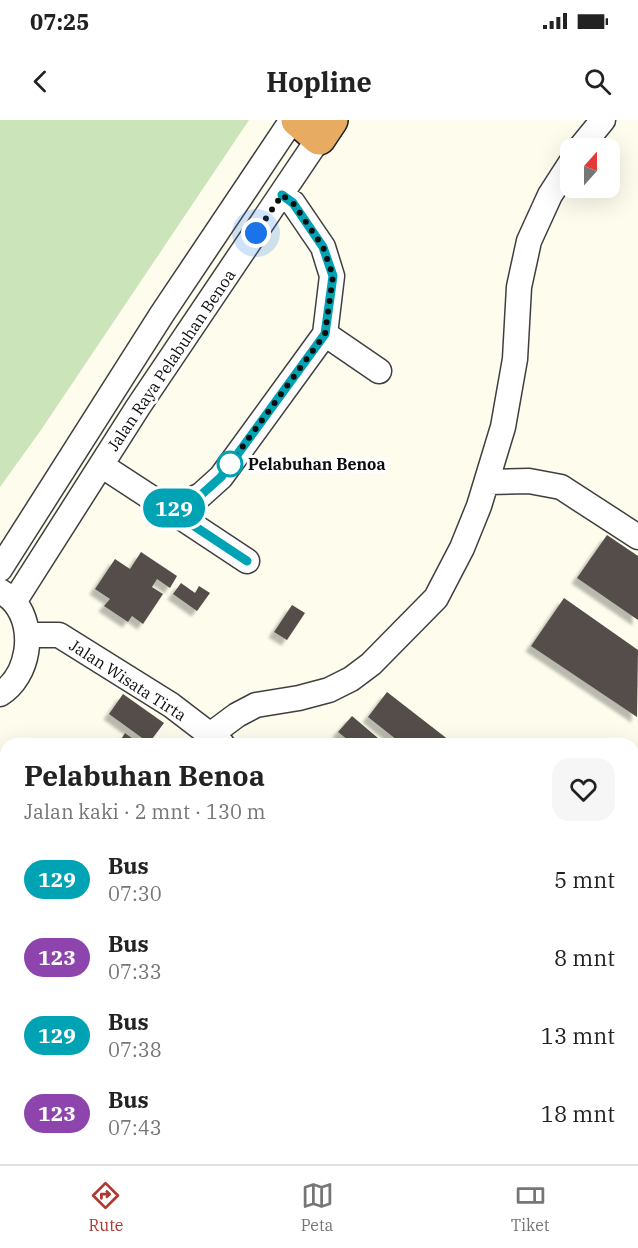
<!DOCTYPE html>
<html lang="id">
<head>
<meta charset="utf-8">
<style>
  body { margin:0; font-family:"IBM Plex Serif",serif; background:#f6f6f6; color:#222; height:100vh; display:flex; flex-direction:column; font-size:22px; white-space:nowrap }
  * { box-sizing:border-box; margin:0 }
  p { font-size:20px; color:#767676 }
  .icon { flex:none; width:33px; height:33px; fill:none; stroke:currentColor; stroke-width:2; stroke-linecap:round; stroke-linejoin:round }
  .map { position:relative; flex:1; overflow:hidden }
  .side { position:absolute; left:0px; top:618px; width:639px; height:426px; display:flex; flex-direction:column; background:#fff; border-radius:18px 18px 0 0; box-shadow:0 6px 24px #0002 }
  .side>* { flex:none }
  .badge { padding:0 12px; border-radius:20px; font-size:21px; line-height:39px }
  .needle { width:39px; rotate:21deg }
  .controls { position:absolute; left:560px; top:18px; display:grid; gap:12px }
  .controls a { display:grid; place-items:center; width:60px; height:60px; border-radius:12px; background:#fff; box-shadow:0 6px 24px #0002; font-size:30px }
  .you { position:absolute; width:30px; height:30px; margin:-15px; border:4px solid #fff; border-radius:50%; background:#1a73e8; box-shadow:0 0 0 9px #1a73e833 }
  .map>.badge { position:absolute; translate:-50% -50%; box-shadow:0 0 0 3px #fff }
  .round { display:grid; place-items:center; flex:none; width:63px; height:63px; border-radius:18px; background:#f6f6f6 }
  .head { display:flex; align-items:center; justify-content:space-between; height:102px; padding:0 24px }
  h1 { font-size:28px; font-weight:700; line-height:45px }
  ul { padding:0; list-style:none }
  li { display:flex; align-items:center; gap:18px; height:78px; padding:0 24px }
  li div { flex:1 }
  li b { display:block; font-size:22px }
  li em { font-style:normal }
  li .badge { min-width:66px; font-weight:700; text-align:center }
  .status { display:flex; justify-content:space-between; align-items:center; height:42px; padding:0 30px; background:#fff; direction:ltr }
  .status svg { height:16px; fill:currentColor }
  header { display:flex; justify-content:space-between; align-items:center; height:78px; padding:0 24px; background:#fff; font-size:27px; font-weight:700 }
  .dock { display:flex; justify-content:space-around; align-items:center; height:84px; border-top:2px solid #e0e0e0; background:#fff; font-size:16px; color:#767676 }
  .dock a { display:grid; justify-items:center; gap:3px }
  .dock .active { color:#af3831 }
  .map>svg:first-child { display:block }
  .green { fill:#cce4ba }
  .building { fill:#544e4a; filter:url(#shadow) }
  .lines { fill:none; stroke-linecap:round; stroke-linejoin:round }
  .minor-casing { stroke:#3f3f3f; stroke-width:27 }
  .highway-casing { stroke:#1d1d1d; stroke-width:36 }
  .minor { stroke:#fff; stroke-width:24 }
  .highway { stroke:#e7ab62; stroke-width:33 }
  .line-casing { stroke:#fff; stroke-width:14 }
  .line { stroke:#00a3b4; stroke-width:9 }
  .walk { stroke:#0c0c0c; stroke-width:6; stroke-dasharray:0 10.8 }
  .stop-dot { fill:#fff; stroke:#00a3b4; stroke-width:3 }
  .labels { text-anchor:middle; dominant-baseline:central; stroke-width:6; stroke-linejoin:round; paint-order:stroke }
  .street-label { font-size:16px; fill:#0c0c0c; stroke:#fff }
  .stop-label { font-size:16px; font-weight:bold; fill:#0c0c0c; stroke:#fff; text-anchor:start }
</style>
</head>
<body>
<div class="status"><b>07:25</b><svg viewBox="0 0 49 12"><path d="M0 12V9h3v3zM5 12V6h3v6zM10 12V3h3v9zM15 12V0h3v12zM26 1h20v11H26zM47 4h2v5h-2z"/></svg></div>
<header><svg class="icon" aria-label="back" viewBox="0 0 24 24"><path d="M15 5l-7 7 7 7"/></svg>Hopline<svg class="icon" aria-label="search" viewBox="0 0 24 24"><circle cx="10" cy="10" r="6"/><path d="M15 15l6 6"/></svg></header>
<div class="map">
<svg width="638" height="1044" viewBox="0 0 638 1044">
  <defs>
    <filter id="shadow"><feDropShadow dx="-5.5" dy="5.5" stdDeviation="1.5" flood-color="#0004"/></filter>
  </defs>
  <rect width="100%" height="100%" fill="#fdfced"/>
  <path class="green" d="M0 0H249L41 310 0 367Z"/>
  <path class="building" d="M607 415 638 436V500L577 458Z
    M141 432 177 456 170 468 157 459 152 467 163 474 143 504 132 496 128 502 104 486 110 479 95 469 115 439 130 449Z
    M181 463 195 473 199 466 210 473 197 491 173 474Z
    M564 478 638 530 637 597 531 526Z
    M292 485 305 493 287 520 274 512Z
    M387 572 454 624H402L368 597Z
    M123 574 164 603 149 623 109 594Z
    M352 596 385 624H353L338 612Z
    M125 613 140 624H118Z
    M638 979V1016L633 1023V986Z
    M329 1038H352L360 1044H325Z
    M598 1038H621L617 1044H607Z"/>
  <g class="lines">
    <g class="minor-casing">
      <path id="minor" d="M580 28 603 0
        M325 214 379 251
        M101 345 170 390 201 375 221 357 325 214 332 156 323 127 293 83 282 75
        M488 362 529 361 561 367 638 417
        M170 390 247 441
        M0 449 162 194 292 0
        M0 471C5 474 11 478 15 483 36 509 29 556 0 574
        M14 482 138 287 319 18
        M28 515H59L171 585 222 624
        M210 615 237 595 256 585 299 578 329 570 351 559 371 544 436 478 462 428 479 386 503 307 515 239 519 167 529 121 550 75 570 44
        M633 743 638 742
        M633 880 638 882
        M469 1038 477 1044
        M294 1044 299 1038"/>
    </g>
    <g class="highway-casing">
      <path id="highway" d="M298 0 319 18 331 0"/>
    </g>
    <use href="#minor" class="minor"/>
    <use href="#highway" class="highway"/>
  </g>
  <g class="lines">
    <g class="line-casing">
      <path id="line" d="M247 441 170 390 201 375 221 357 325 214 333 156 323 127 293 83 282 75"/>
    </g>
    <use href="#line" class="line"/>
    <path class="walk" d="M230 344 325 214 333 156 323 127 293 83 282 75 256 113"/>
  </g>
  <circle class="stop-dot" cx="230" cy="344" r="12"/>
  <g class="labels">
    <g class="street-label">
      <text transform="translate(171 240) rotate(-56)">Jalan Raya Pelabuhan Benoa</text>
      <text transform="translate(128 560) rotate(33)">Jalan Wisata Tirta</text>
    </g>
    <g class="stop-label">
      <text x="248" y="344">Pelabuhan Benoa</text>
    </g>
  </g>
</svg>
<div class="controls">
<a><svg class="needle" viewBox="-14 -14 28 28"><path d="M0-13l5 13h-10z" fill="#e53935"/><path d="M0 13l5-13h-10z" fill="#767676"/></svg></a>
</div>
<div class="you" style="left:256px;top:113px"></div>
<b class="badge" style="left:174px;top:388px;background:#00a3b4;color:#fff">129</b>
<section class="side">
<div class="head"><div><h1>Pelabuhan Benoa</h1><p>Jalan kaki · 2 mnt · 130 m</p></div><a class="round"><svg class="icon" aria-label="heart" viewBox="0 0 24 24"><path d="M12 20l-8-8c-3-5 5-10 8-4 3-6 11-1 8 4z"/></svg></a></div>
<ul>
<li><span class="badge" style="background:#00a3b4;color:#fff">129</span><div><b>Bus</b><p>07:30</p></div><em>5 mnt</em></li>
<li><span class="badge" style="background:#8e44ad;color:#fff">123</span><div><b>Bus</b><p>07:33</p></div><em>8 mnt</em></li>
<li><span class="badge" style="background:#00a3b4;color:#fff">129</span><div><b>Bus</b><p>07:38</p></div><em>13 mnt</em></li>
<li><span class="badge" style="background:#8e44ad;color:#fff">123</span><div><b>Bus</b><p>07:43</p></div><em>18 mnt</em></li>
</ul>
</section>
</div>
<nav class="dock">
<a class="active"><svg class="icon" aria-label="directions" viewBox="0 0 24 24"><path d="M12 3l9 9-9 9-9-9zM9 14v-3h6M13 9l2 2-2 2"/></svg>Rute</a>
<a><svg class="icon" aria-label="map" viewBox="0 0 24 24"><path d="M3 6l6-2 6 2 6-2v14l-6 2-6-2-6 2zM9 4v14M15 6v14"/></svg>Peta</a>
<a><svg class="icon" aria-label="tickets" viewBox="0 0 24 24"><path d="M3 7h18v10H3zM15 7v10"/></svg>Tiket</a>
</nav>
</body>
</html>
